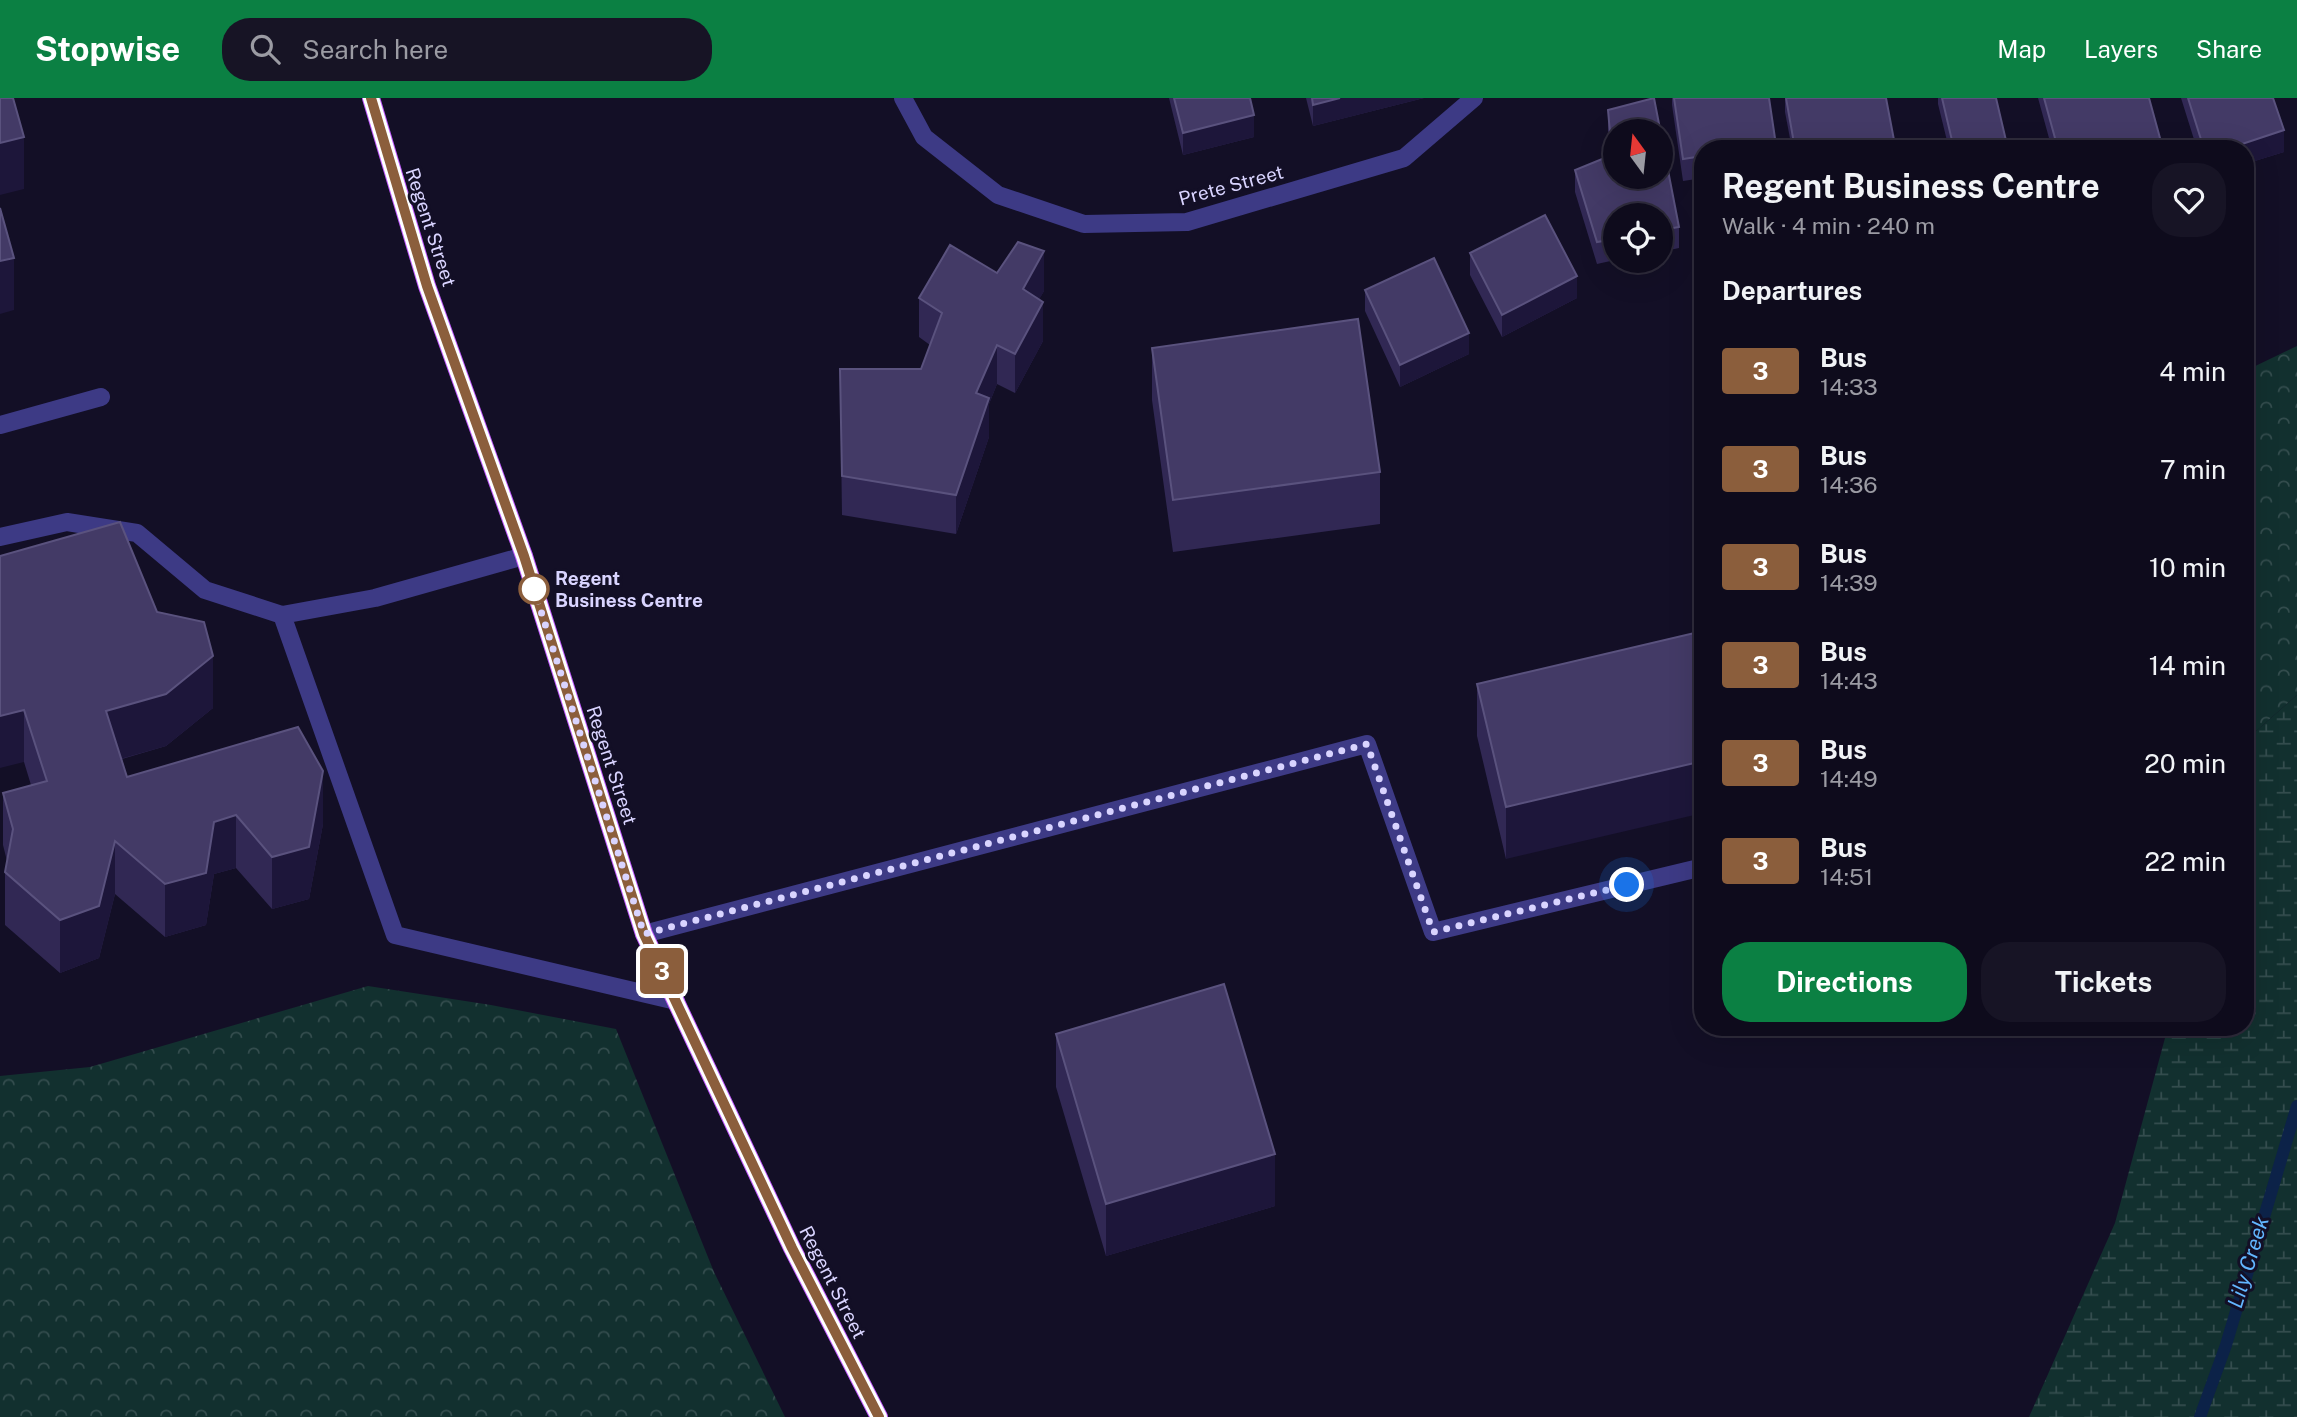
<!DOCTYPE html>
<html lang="en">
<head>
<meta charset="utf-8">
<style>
  body { margin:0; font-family:"Public Sans",sans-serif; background:#171425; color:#f1f3f6; height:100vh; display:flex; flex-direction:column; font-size:26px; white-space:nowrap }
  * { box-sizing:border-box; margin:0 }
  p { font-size:23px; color:#9b9ba3 }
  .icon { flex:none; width:38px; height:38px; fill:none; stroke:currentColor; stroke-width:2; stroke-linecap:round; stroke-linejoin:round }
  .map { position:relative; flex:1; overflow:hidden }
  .drawer { position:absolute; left:1694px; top:42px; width:560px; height:896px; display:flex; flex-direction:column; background:#0e0b1c; border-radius:28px; box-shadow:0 7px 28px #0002,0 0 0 2px #2e2b3b }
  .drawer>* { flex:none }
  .badge { padding:0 14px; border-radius:5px; font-size:24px; line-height:46px }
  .needle { width:46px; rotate:345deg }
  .fabs { position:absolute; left:1603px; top:21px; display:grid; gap:14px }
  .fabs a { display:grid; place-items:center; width:70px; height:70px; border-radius:50%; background:#0e0b1c; box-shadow:0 7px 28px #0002,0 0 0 2px #2e2b3b; font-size:35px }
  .you { position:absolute; width:35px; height:35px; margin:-18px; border:5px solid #fff; border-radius:50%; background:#1a73e8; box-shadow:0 0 0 10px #1a73e833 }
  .map>.badge { position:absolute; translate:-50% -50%; box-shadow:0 0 0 4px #fff }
  h2 { padding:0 28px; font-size:26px; line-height:63px }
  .round { display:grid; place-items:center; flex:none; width:74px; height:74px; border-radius:28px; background:#171425 }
  .head { display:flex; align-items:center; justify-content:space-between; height:119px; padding:0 28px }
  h1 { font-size:33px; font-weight:700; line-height:52px }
  .cta { display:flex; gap:14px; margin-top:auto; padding:14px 28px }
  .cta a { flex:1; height:80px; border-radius:28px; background:#0b8043; color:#fff; font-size:28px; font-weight:700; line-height:80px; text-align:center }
  .cta a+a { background:#171425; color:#f1f3f6 }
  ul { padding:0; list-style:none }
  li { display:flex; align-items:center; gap:21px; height:98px; padding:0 28px }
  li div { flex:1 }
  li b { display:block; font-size:26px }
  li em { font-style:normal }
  li .badge { min-width:77px; font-weight:700; text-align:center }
  header { display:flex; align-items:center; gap:42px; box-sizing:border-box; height:98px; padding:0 35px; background:#0b8043; color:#fff }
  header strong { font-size:33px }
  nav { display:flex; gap:38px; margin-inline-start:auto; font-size:24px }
  .search { width:490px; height:63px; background:#171425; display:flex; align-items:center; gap:18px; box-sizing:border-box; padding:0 24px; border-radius:28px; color:#9b9ba3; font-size:26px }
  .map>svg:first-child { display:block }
  .forest { fill:url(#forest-crowns) }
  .wetland { fill:url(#wetland-marsh) }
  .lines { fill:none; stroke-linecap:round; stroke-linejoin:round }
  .stream { stroke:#0c2248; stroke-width:12 }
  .minor { stroke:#3d3a85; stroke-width:18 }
  .major { stroke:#c25bff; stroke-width:18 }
  .wall { fill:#312854 }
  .shaded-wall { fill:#1d163a }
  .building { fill:#433a66; stroke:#5a527e; stroke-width:2; fill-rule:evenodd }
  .line-casing { stroke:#fff; stroke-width:16 }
  .line { stroke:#8b5e3c; stroke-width:10 }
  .walk { stroke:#d9d4ff; stroke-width:7; stroke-dasharray:0 12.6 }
  .stop-dot { fill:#fff; stroke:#8b5e3c; stroke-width:3.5 }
  .labels { text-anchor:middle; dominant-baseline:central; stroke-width:6; stroke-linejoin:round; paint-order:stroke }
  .street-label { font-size:19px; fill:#d9d4ff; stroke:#130f26 }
  .stop-label { font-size:19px; font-weight:bold; fill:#d9d4ff; stroke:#130f26; text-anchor:start }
  .water-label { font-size:21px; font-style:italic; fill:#62b6ff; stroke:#130f26 }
</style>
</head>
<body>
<header>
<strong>Stopwise</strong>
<div class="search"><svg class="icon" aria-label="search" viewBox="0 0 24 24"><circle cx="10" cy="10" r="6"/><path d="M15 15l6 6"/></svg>Search here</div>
<nav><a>Map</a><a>Layers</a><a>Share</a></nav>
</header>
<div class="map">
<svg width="2297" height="1319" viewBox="0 0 2297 1319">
  <defs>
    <pattern id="forest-crowns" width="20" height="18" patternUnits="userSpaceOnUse" patternTransform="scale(1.75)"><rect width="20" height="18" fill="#12302f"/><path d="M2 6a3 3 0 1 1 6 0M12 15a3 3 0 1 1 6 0" fill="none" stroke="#344d4e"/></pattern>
    <pattern id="wetland-marsh" width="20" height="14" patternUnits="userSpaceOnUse" patternTransform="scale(1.75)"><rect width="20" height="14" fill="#12302f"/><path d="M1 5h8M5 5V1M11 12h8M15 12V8" fill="none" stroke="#344d4e"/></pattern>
  </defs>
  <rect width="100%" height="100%" fill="#130f26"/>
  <path class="forest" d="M2297 248V597L2247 641 2245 639V273Z
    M368 888 491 907 616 931 714 1174 785 1319H0V978L90 969Z"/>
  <path class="wetland" d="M2297 597V1319H2029L2115 1125 2168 929H2245V647L2247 641Z"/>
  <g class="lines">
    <path class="stream" d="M2200 1319 2226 1247 2297 1008"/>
    <path class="minor" d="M903 0 924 39 998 97 1084 126 1187 124 1404 60 1474 0
      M0 327 101 299
      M0 439 67 424 137 435 205 492 282 517 375 500 524 458
      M282 517 395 837 676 903
      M644 836 1367 646 1433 834 1703 769"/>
    <path class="major" d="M371 0 427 188 524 458 644 836 792 1150 879 1319"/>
  </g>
  <path class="wall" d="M1169 0H1250L1254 39 1183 57Z
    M1306 0H1424L1313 28Z
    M1672 0H1769L1776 51H1703V80L1683 83 1672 7Z
    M1785 0H1886L1894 42V51H1792L1785 14Z
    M1938 0H1996L2008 51H1949L1938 6Z
    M2038 0H2149L2163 51H2052Z
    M2181 0H2273L2284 54 2245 66V51H2197Z
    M1608 12 1679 129V150L1661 154V117H1615V162L1597 166 1575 94V72L1611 58 1608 33Z
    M1470 155 1577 200 1502 239 1470 177Z
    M997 175 1044 193 1039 201 1043 243 1015 295 997 286 989 306V339L956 436 842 417 840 271H921L930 247 919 239V200Z
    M1365 192 1469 256 1400 289 1365 213Z
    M1152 250 1380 374V426L1173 454 1152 302Z
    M0 458 157 514 213 610 166 648 122 661 127 679 323 726 309 801 272 811 236 770 214 776 206 827 165 839 115 796 99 860 60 875 5 827V774L7 763 3 747V695L31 687 24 664Z
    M1703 533 1506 761 1477 638V586Z
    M1056 936 1275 1108 1106 1158 1056 989Z"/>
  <path class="shaded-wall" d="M1340 0H1424L1313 28V7Z
    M1254 17V39L1183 57V35Z
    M2284 32V54L2245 66V51H2227Z
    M24 39V91L0 97V45Z
    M1044 153V193L1023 230V191Z
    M14 160V212L0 216V163Z
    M1577 178V200L1502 239V217Z
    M1043 204V243L1015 295V256Z
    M1469 235V256L1400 289V267Z
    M997 247V286L989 306V339L956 436V397L976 295Z
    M213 558V610L166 648 106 665V613Z
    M24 612V664L0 670V618Z
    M1703 663V715L1506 761V709Z
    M323 673V726L309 801 272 811V759Z
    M236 717V770L214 776 206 827 165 839V786L214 724Z
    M115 743V796L99 860 60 875V822Z
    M1275 1056V1108L1106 1158V1106Z"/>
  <path class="building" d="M0 0H13L24 39 0 45Z
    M1174 0H1250L1254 17 1183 35Z
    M1312 0H1340L1313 7Z
    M1654 0 1679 129 1661 132V117H1615V141L1597 144 1575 72 1612 57 1608 12ZM1615 33H1661V79H1615Z
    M1674 0H1769L1776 47 1750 51H1703V58L1683 61Z
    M1786 0H1886L1894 42 1845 51H1795Z
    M1942 0H1996L2008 51H1954Z
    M2044 0H2149L2163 51H2058Z
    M2188 0H2273L2284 32 2227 51H2204Z
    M0 110 14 160 0 163Z
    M1545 117 1577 178 1502 217 1470 155Z
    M1018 144 1044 153 1023 191 1043 204 1015 256 997 247 976 295 989 300 956 397 842 378 840 271H921L942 215 919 200 950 147 997 175Z
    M1434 160 1469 235 1400 267 1365 192Z
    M1358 221 1380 374 1173 402 1152 250Z
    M120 424 157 514 204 524 213 558 166 596 106 613 127 679 298 629 323 673 309 749 272 759 236 717 214 724 206 775 165 786 115 743 99 808 60 822 5 774 13 731 3 695 47 683 24 612 0 618V458Z
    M1703 533V663L1506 709 1477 586Z
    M1224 886 1275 1056 1106 1106 1056 936Z"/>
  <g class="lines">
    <g class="line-casing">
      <path id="line" d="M371 0 427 188 524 458 644 836 792 1150 879 1319"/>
    </g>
    <use href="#line" class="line"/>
    <path class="walk" d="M534 491 532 485 644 836 1367 646 1433 834 1627 787"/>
  </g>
  <circle class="stop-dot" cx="534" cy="491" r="14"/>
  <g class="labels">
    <g class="street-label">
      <text transform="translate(1231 87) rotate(-15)">Prete Street</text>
      <text transform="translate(431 129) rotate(72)">Regent Street</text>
      <text transform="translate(612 667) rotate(72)">Regent Street</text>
      <text transform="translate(833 1184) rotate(63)">Regent Street</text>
    </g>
    <g class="stop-label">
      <text x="555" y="480">Regent<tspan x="555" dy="22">Business Centre</tspan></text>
    </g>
    <g class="water-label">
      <text transform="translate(2248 1164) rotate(-73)">Lily Creek</text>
    </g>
  </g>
</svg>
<div class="fabs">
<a><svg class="needle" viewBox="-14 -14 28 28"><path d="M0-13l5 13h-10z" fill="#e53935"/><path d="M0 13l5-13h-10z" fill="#9b9ba3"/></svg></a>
<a><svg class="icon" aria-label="locate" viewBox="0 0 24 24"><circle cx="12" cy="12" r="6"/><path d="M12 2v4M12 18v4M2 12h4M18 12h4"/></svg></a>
</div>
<div class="you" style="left:1627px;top:787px"></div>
<b class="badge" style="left:662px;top:873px;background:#8b5e3c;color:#fff">3</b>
<section class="drawer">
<div class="head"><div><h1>Regent Business Centre</h1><p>Walk · 4 min · 240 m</p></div><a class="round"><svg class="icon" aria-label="heart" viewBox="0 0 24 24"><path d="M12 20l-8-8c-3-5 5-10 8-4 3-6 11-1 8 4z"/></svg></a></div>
<h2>Departures</h2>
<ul>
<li><span class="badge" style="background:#8b5e3c;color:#fff">3</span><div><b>Bus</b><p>14:33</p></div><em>4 min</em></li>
<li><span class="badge" style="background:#8b5e3c;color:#fff">3</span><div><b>Bus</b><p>14:36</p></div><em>7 min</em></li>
<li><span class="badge" style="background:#8b5e3c;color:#fff">3</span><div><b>Bus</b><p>14:39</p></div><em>10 min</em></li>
<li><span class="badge" style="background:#8b5e3c;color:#fff">3</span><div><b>Bus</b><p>14:43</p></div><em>14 min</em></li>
<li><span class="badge" style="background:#8b5e3c;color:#fff">3</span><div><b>Bus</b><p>14:49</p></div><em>20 min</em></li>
<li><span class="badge" style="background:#8b5e3c;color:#fff">3</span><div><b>Bus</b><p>14:51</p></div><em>22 min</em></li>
</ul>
<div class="cta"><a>Directions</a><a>Tickets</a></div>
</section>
</div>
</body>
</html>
